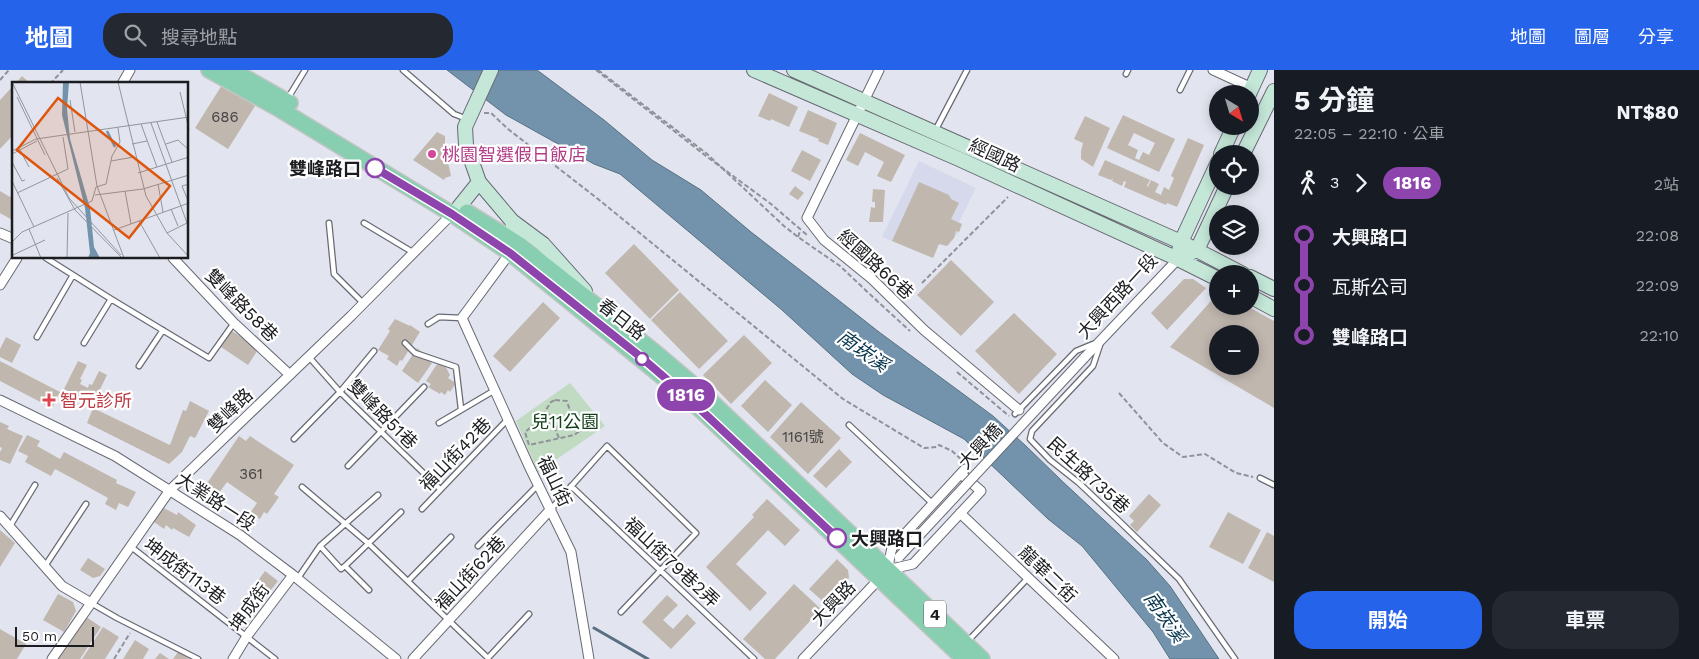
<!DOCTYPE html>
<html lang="zh-TW">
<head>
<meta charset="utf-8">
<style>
  body { margin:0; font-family:"Work Sans","Noto Sans TC",sans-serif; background:#242831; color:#f1f3f6; height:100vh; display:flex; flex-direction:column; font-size:19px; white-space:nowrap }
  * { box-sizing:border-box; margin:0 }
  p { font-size:16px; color:#9ea1a6 }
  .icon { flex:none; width:28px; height:28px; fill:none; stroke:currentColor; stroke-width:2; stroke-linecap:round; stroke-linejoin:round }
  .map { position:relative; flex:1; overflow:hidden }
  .panel { display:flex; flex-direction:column; background:#171b24; width:425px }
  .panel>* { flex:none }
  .badge { padding:0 10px; border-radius:16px; font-size:18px; line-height:32px }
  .needle { width:32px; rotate:142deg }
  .controls { position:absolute; left:1209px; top:15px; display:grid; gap:10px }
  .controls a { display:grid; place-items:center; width:50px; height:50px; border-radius:50%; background:#171b24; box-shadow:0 2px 12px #0003; font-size:25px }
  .scale { position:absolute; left:15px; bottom:12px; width:79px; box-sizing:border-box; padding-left:5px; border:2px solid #1c1d21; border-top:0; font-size:14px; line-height:18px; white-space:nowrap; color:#1c1d21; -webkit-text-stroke:4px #fff; paint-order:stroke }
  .map>.badge { position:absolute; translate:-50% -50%; box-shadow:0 0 0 2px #fff }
  .legs { display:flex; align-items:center; gap:8px; height:55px; padding:0 20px; font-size:16px }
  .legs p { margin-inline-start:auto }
  .summary { display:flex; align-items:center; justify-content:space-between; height:85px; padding:0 20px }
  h1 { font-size:28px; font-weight:700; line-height:38px }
  .button { display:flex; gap:10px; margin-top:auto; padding:10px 20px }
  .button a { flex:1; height:58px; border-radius:20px; background:#2563eb; color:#fff; font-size:20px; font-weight:700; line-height:58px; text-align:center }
  .button a+a { background:#242831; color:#f1f3f6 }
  ul { padding:0 20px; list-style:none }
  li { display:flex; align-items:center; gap:18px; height:50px; font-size:19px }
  li i { display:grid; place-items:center; width:8px; height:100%; margin:0 6px; background:currentColor }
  li i::after { content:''; width:12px; height:12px; margin:-6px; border:4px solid; border-radius:50%; background:#171b24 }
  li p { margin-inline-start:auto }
  li:first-child i { background:linear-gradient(#0000 50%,currentColor 0) }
  li:last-child i { background:linear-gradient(currentColor 50%,#0000 0) }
  header { display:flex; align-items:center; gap:30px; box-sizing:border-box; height:70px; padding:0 25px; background:#2563eb; color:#fff }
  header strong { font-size:24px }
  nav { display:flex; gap:28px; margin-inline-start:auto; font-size:18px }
  .search { width:350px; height:45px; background:#242831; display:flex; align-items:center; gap:12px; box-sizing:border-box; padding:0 18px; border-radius:20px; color:#9ea1a6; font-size:19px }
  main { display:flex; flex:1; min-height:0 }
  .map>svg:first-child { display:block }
  .built { fill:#d5d9eb }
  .green { fill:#c1dac2 }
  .water { fill:#7293ab; stroke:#587082 }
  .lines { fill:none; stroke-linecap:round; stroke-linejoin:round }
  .stream { stroke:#587082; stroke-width:3 }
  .building { fill:#c0b7af; fill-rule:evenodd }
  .lane-casing { stroke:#686a73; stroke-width:7 }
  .street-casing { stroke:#686a73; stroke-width:11 }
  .secondary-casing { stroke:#686a73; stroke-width:16 }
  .primary-casing { stroke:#c4c4c5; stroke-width:18 }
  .path { stroke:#90929a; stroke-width:2; stroke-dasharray:5 2.5; stroke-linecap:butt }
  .lane { stroke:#fff; stroke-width:4.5 }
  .street { stroke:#fff; stroke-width:9 }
  .secondary { stroke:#c4e7d8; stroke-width:14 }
  .primary { stroke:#88cfb1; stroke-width:15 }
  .street-bridge-casing { stroke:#686a73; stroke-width:11; stroke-linecap:butt }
  .path-bridge { stroke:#90929a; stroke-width:2; stroke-dasharray:5 2.5; stroke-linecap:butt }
  .street-bridge { stroke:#fff; stroke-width:9 }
  .line-1-casing { stroke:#fff; stroke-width:11 }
  .line-1 { stroke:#8e44ad; stroke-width:8 }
  .hotel-dot { fill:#d1479c; stroke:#fff; stroke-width:2 }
  .stop-1-dot { fill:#fff; stroke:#8e44ad; stroke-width:2.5 }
  .health-dot { fill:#e0444e; stroke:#fff; stroke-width:2 }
  .labels { text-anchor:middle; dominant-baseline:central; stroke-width:4.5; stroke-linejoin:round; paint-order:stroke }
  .number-label { font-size:15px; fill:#454444 }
  .shield { fill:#fff; stroke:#606164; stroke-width:1 }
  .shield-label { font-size:16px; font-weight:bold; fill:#1c1d21 }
  .hotel-label { font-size:18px; fill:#b23c85; stroke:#fff; text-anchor:start }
  .street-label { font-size:18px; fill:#1c1d21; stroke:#fff }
  .stop-label { font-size:18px; font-weight:bold; fill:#1c1d21; stroke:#fff; text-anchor:end }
  .health-label { font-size:18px; fill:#be3a42; stroke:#fff; text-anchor:start }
  .park-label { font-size:18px; fill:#14421c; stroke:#fff }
  .water-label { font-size:19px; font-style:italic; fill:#06344d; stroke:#fff }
  .inset-river { fill:none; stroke:#7293ab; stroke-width:2.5 }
  .inset-road { fill:none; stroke:#93959d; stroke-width:1 }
  .view { fill:#de560d; fill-opacity:0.15; stroke:#de560d; stroke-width:2.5 }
  .inset-edge { fill:none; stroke:#1c1d21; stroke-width:2.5 }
</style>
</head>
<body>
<header>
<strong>地圖</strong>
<div class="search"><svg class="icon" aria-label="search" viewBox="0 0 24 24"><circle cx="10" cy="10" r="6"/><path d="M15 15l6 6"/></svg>搜尋地點</div>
<nav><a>地圖</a><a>圖層</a><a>分享</a></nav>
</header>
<main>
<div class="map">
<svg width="1274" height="589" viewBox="0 0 1274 589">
  <rect width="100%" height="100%" fill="#e2e5ef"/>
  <path class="built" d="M919 91 976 118 959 152 962 154 959 162 947 176 939 174 933 188 882 167Z"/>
  <path class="green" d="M570 313 605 356 538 402 516 351Z"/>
  <path class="water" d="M447 0H537L604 50 652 90 701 120 751 162 809 207 879 262 993 346 1026 376 1062 411 1147 490 1170 516 1219 589H1170L1153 562 1082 476 1048 449 964 369 883 325 852 304 782 240 620 104 594 94 506 45Z"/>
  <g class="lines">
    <path class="stream" d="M594 558 648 589"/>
  </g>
  <path class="building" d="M22 6 31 14H15Z
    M14 15V64L0 79V30Z
    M222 15 255 36 228 79 195 58Z
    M769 23 798 37 789 57 771 49 770 51 758 46Z
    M808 40 837 53 828 75 818 71 819 69 799 61Z
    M1123 45 1175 69 1159 102 1107 78ZM1134 63 1155 73 1149 85 1143 82 1139 90 1135 88 1138 80 1128 75Z
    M1085 46 1110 58 1093 97 1081 89V81L1083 73 1074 69Z
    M437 62 445 66V78L451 106 445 108 444 110 413 90Z
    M860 63 905 85 891 112 877 106 884 92 865 82 858 96 846 90Z
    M1188 68 1204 75 1177 137 1167 133 1166 135 1124 117 1126 112 1124 111 1122 116 1112 111 1113 108 1111 110 1098 105 1105 90 1150 110 1147 116 1148 117 1151 110 1159 114 1155 122 1161 125 1164 117 1169 120 1174 108 1171 106Z
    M802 80 821 90 810 111 791 101Z
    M919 112 949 125 951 129 959 133 951 149 962 154 959 162 956 161 954 168 947 176 939 174 933 188 892 171Z
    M795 116 804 123 798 130 789 124Z
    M873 119 885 120 883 152H869L871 137 875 138V132H872Z
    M0 121 10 127 14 121V151L0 143Z
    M634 174 679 220 650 249 605 203Z
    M951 190 994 232 961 266 917 225Z
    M1184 209H1193L1206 218 1167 260 1151 243Z
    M680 222 728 271 699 299 651 250Z
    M1218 223V236H1247L1274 251V338L1170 277ZM1218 264H1250V296H1218Z
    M543 232 560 248 510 302 493 286Z
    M1014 243 1057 284 1019 324 975 281Z
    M395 249 410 256V255L420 262 402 291 400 290 397 296 387 289 389 286 378 280 390 261 388 259Z
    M232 261 259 278 248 295 221 277Z
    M744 265 772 293 731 334 703 305Z
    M6 267 21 275 12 293 0 287V279Z
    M417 278 423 283 421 286 432 293 418 313 402 301Z
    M441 288 450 305 448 308 456 313 450 322 448 320 445 325 441 322 440 324 428 317 431 314 426 311Z
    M0 291 60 322 52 338 0 311Z
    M78 291 87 295 80 309 82 310 80 314 88 318 89 314 92 315 99 301 107 305 93 334 64 319Z
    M765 310 792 335 768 362 741 336Z
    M190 331 209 341 195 368 190 366 182 382 169 394 87 353 93 338 170 375 183 340 186 341Z
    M801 332 841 368 808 404 770 367Z
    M0 352 9 356 7 359 23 366 10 394 0 390V382L2 378 0 377Z
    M27 365 40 371 37 376 60 389 64 382 117 410 116 413 136 422 128 437 119 433 116 440 105 434 108 428 70 407 55 399 51 406 25 392 28 386 18 381Z
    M239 366 246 371 250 366 294 395 274 424 279 427 267 444 264 442 260 449 250 443 257 433 227 412 219 423 206 415Z
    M839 379 852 392 826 418 813 406Z
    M1149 424 1161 435 1137 462 1130 455 1134 451 1129 446Z
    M767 429 800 460 785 476 768 460 736 494 767 523 750 541 706 497 754 447 752 445Z
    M162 437 177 445 178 442 196 455 189 467 173 458 172 460 166 455 164 459 151 450Z
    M1228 442 1261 460 1243 494 1209 477Z
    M0 460 15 473 0 497Z
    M1267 462 1274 466V512L1248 498Z
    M88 488 105 499 100 506 93 508 80 500Z
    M837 489 848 500 849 507 848 510 826 534 809 519Z
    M265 501 278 511 260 534 248 524Z
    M794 514 821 539 775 589H765L743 569Z
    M58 524 73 532 76 541 64 562 43 550Z
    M667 525 678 535 663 550 673 559 687 544 696 553 671 579 642 552Z
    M85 546 101 557 80 589H57Z
    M103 557 119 567 105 589H82Z
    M0 559 26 574 17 589H0Z
    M135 570 149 579 143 589H123Z
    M178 582 189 589H173Z
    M160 583 169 589H155Z"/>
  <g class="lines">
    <g class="lane-casing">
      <path id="lane" d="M403 0 454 44 467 49
        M1126 4 1128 0
        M1180 20 1190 0
        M288 28 305 0
        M935 61 967 0
        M329 153 334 204 364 234
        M364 153 414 183
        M46 188 111 229 209 288 234 253
        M428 254 439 247 462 248
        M37 267 73 205
        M84 273 111 229
        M405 273 415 283 456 297 461 339
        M1100 275 1093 296 1032 361 1030 369 1050 390 1079 413 1117 449 1179 509 1235 589
        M309 287 340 322 440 419
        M139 296 163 260
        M1015 344 1076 281 1093 274
        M439 353 495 320
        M849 355 933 434
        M294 369 340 322 374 281
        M348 396 424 317
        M1260 408 1274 415
        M571 416 754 589
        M302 417 368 473 488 588 529 544
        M422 439 508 349
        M551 439 607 376 696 463 621 542
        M10 456 35 415
        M130 476 275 589
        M320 476 341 499 345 496 369 520
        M478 476 538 415
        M45 496 86 434
        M345 496 401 442
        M298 508 320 476 378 425
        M408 511 451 467
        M91 533 117 548 198 589
        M967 572 1028 508"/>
    </g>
    <g class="street-casing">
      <path id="street" d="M879 0 807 148 824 170 872 209 924 260 1019 340
        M1213 0 1252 18
        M122 14 130 0
        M0 163 14 169
        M510 183 462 248 529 396 571 482 589 589
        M173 188 234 253 290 305
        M0 215 17 188
        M1084 288 1178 189
        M0 330 115 386 240 465 293 505 396 589
        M961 404 981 421 913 494 887 500 892 478 965 399
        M960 443 1114 589
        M0 446 62 516 91 533
        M52 589 170 420 351 246 455 141
        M233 589 247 566 293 505
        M413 589 551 439
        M803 589 882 506"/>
    </g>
    <g class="secondary-casing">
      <path id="secondary" d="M491 0 465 57 466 75 479 112 512 151 517 173 513 178
        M754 0 959 89 1178 189 1218 209
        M794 0 1181 172 1243 204
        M1249 24 1260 0
        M1221 84 1234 56
        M1243 84 1274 21
        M459 137 479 112
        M512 151 543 174 585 221
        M1179 181 1181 172 1218 92
        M1190 183 1197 180 1227 116
        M1250 207 1274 219
        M1250 226 1274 239"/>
    </g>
    <g class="primary-casing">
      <path id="primary" d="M209 0 281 40 452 144 510 183 686 326 964 589
        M232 0 290 33
        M467 142 517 173 656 283 696 317 982 589"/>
    </g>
    <path class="path" d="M596 0 706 86 771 134 807 165
      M0 10 9 0
      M50 14 63 0
      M484 43H491L508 59 598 129 843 329 924 378 937 377 939 375 952 381 963 391
      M798 167 800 161
      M922 213 1008 127
      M877 229 876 230 910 261
      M957 302 1009 346
      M1119 323 1163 373 1183 387 1205 384 1236 403 1253 407
      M555 330 567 331C571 347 576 349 590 354L574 365 529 375 525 362 539 351 551 332Z
      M545 343 554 346
      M542 347 555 359 559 368
      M555 359 559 355
      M114 589 130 563"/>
    <use href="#lane" class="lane"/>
    <use href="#street" class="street"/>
    <use href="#secondary" class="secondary"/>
    <use href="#primary" class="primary"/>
    <g class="street-bridge-casing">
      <path id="street-bridge" d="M899 487 1084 288"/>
    </g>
    <path class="path-bridge" d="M598 0 706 83 784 156 798 167 840 196 876 230"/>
    <use href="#street-bridge" class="street-bridge"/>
  </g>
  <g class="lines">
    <g class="line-1-casing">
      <path id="line-1" d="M375 98 452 144 510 183 642 288 686 326 837 468"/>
    </g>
    <use href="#line-1" class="line-1"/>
  </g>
  <circle class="hotel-dot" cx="432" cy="84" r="5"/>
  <g class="stop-1-dot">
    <circle cx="375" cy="98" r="9"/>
    <circle cx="642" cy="289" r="6"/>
    <circle cx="837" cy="468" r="9"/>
  </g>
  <path class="health-dot" d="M46.5 322.5h5v5h5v5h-5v5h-5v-5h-5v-5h5z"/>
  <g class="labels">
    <g class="number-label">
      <text x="225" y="47">686</text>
      <text x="803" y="367">1161號</text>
      <text x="251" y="404">361</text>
    </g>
    <rect class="shield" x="924" y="530.5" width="22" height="27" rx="4"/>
    <g class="shield-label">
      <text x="935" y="544">4</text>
    </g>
    <g class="hotel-label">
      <text x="442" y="84">桃園智選假日飯店</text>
    </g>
    <g class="street-label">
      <text transform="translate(995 85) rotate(25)">經國路</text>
      <text transform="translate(876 194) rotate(42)">經國路66巷</text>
      <text transform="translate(1117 226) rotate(-47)">大興西路一段</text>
      <text transform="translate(242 235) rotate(45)">雙峰路58巷</text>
      <text transform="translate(622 249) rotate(38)">春日路</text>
      <text transform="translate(230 340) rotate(-44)">雙峰路</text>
      <text transform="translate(383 344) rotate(45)">雙峰路51巷</text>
      <text transform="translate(980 376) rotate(-47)">大興橋</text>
      <text transform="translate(455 384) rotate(-46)">福山街42巷</text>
      <text transform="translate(1089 405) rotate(42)">民生路735巷</text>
      <text transform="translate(555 411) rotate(64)">福山街</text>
      <text transform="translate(216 431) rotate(33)">大業路一段</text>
      <text transform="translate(672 492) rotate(43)">福山街79巷2弄</text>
      <text transform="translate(185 501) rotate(37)">坤成街113巷</text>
      <text transform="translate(470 503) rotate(-47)">福山街62巷</text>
      <text transform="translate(1048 504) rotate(44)">龍華二街</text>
      <text transform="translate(833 533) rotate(-46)">大興路</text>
      <text transform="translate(249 537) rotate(-54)">坤成街</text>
    </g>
    <g class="stop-label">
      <text x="361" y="98">雙峰路口</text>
      <text x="851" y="468" text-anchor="start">大興路口</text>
    </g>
    <g class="health-label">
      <text x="60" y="330">智元診所</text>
    </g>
    <g class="park-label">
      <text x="565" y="351">兒11公園</text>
    </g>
    <g class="water-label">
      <text transform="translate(863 281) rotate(35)">南崁溪</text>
      <text transform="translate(1165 547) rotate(55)">南崁溪</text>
    </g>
  </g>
  <g transform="translate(12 12)">
    <rect width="176" height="176" fill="#e2e5ef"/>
    <path d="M51 0H57L55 27 58 57 78 126 82 165 88 176H76L78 171 73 126 50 33Z" fill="#7293ab"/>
    <path class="inset-river" d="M95 49 103 65"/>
    <path class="inset-road" d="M0 0 57 116 109 173M68 0 85 104 112 176M106 0 134 114 155 151 177 175M168 10 177 47M5 15 33 73M58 18 63 50M145 40 160 80M139 41 175 141 155 151M129 42 145 85M120 62 135 59M154 62 166 58 177 68M8 68 17 85M0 69 24 57 177 35M0 72 25 59M99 79 122 75M0 80 10 99 13 98M126 91 177 75M45 96 63 128 109 175M0 99 22 145M146 102 151 130M113 109 119 142M5 111 56 87 51 55M83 113 131 107 177 93M159 127 166 144M127 139 148 176M17 147 29 176M102 148 177 121 170 104 177 102M0 160 10 150 80 119 84 105 94 102 100 74 108 60 106 46M1 173 33 158M55 176 56 131"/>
    <path class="view" d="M46 16 158 104 117 156 5 68Z"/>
    <rect width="176" height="176" class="inset-edge"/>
  </g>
</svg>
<div class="controls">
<a><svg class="needle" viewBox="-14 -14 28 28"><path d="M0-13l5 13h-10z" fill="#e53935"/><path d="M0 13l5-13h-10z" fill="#9ea1a6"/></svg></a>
<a><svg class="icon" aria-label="locate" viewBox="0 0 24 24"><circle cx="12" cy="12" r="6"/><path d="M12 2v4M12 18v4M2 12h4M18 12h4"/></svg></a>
<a><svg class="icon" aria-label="layers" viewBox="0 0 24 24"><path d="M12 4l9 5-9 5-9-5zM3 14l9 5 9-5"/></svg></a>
<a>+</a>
<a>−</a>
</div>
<div class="scale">50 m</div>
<b class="badge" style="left:686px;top:325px;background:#8e44ad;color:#fff">1816</b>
</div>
<section class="panel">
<div class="summary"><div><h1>5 分鐘</h1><p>22:05 – 22:10 · 公車</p></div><b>NT$80</b></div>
<div class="legs"><svg class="icon" aria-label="walk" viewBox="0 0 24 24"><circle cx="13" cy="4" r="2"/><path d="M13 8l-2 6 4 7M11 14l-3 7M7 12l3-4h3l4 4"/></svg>3<svg class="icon" aria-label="forward" viewBox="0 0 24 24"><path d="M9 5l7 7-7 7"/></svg><b class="badge" style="background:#8e44ad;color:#fff">1816</b><p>2站</p></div>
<ul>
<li><i style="color:#8e44ad"></i><b>大興路口</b><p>22:08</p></li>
<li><i style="color:#8e44ad"></i><span>瓦斯公司</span><p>22:09</p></li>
<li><i style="color:#8e44ad"></i><b>雙峰路口</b><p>22:10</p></li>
</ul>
<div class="button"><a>開始</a><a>車票</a></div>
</section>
</main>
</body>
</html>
